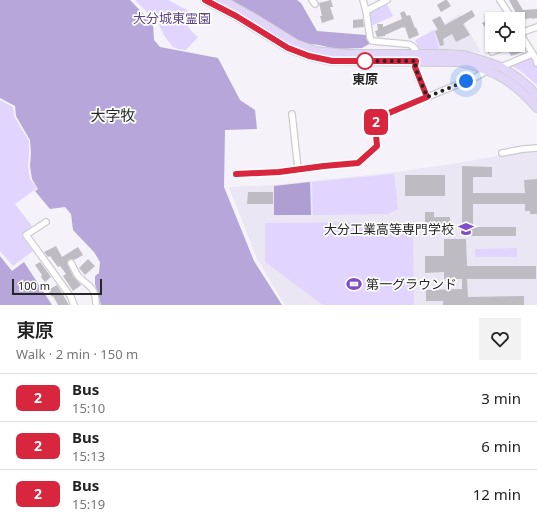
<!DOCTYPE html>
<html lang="en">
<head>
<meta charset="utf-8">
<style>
  body { margin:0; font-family:"Noto Sans","Noto Sans JP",sans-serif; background:#f2f2f2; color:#222; height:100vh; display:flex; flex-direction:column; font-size:15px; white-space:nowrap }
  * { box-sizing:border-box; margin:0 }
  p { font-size:13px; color:#767676 }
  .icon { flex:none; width:22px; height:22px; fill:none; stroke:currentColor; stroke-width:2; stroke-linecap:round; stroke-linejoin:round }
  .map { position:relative; height:305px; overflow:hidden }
  .side { display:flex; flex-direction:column; background:#fff; flex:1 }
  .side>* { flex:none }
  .badge { padding:0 8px; border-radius:6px; font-size:14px; line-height:26px }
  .fabs { position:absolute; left:485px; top:12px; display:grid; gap:8px }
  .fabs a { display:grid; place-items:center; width:40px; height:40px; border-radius:0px; background:#fff; box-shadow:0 1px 3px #0004; font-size:20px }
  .scale { position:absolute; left:12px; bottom:10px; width:90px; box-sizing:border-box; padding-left:4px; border:2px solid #272628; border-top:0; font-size:11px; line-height:14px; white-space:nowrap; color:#272628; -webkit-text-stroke:3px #fff; paint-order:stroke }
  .you { position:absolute; width:20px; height:20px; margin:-10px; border:3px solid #fff; border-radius:50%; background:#1a73e8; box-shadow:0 0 0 6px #1a73e833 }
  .map>.badge { position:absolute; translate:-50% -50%; box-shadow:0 0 0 2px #fff }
  .round { display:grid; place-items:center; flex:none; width:42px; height:42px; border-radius:0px; background:#f2f2f2 }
  .head { display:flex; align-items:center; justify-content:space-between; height:68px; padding:0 16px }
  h1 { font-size:19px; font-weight:600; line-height:30px }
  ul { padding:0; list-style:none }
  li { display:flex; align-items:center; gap:12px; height:48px; padding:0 16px; border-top:1px solid #e0e0e0 }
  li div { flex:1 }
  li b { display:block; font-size:15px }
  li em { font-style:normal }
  li .badge { min-width:44px; font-weight:700; text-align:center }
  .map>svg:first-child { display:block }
  .built { fill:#eae6f3 }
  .green { fill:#e1d4fe }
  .forest { fill:#b6a6da }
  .water { fill:#af9ed2 }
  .building { fill:#bebcc2 }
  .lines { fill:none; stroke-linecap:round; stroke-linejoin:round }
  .street-casing { stroke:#cdcbd1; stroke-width:8 }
  .secondary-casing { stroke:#cdcbd1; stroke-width:10 }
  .street { stroke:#fff; stroke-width:5.5 }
  .secondary { stroke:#e2d6f8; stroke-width:8 }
  .line-casing { stroke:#fff; stroke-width:9 }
  .line { stroke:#d7263d; stroke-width:6 }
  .walk { stroke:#272628; stroke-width:4; stroke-dasharray:0 7.2 }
  .stop-dot { fill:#fff; stroke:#d7263d; stroke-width:2 }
  .labels { text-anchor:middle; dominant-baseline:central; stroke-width:3.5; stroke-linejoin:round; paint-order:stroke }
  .park-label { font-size:13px; fill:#5d4586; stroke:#fff }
  .stop-label { font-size:13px; font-weight:bold; fill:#272628; stroke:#fff }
  .poi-label { font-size:13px; fill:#272628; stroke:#fff; text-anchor:end }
  .quarter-label { font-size:15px; fill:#272628; stroke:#fff }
</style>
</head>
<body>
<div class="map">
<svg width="537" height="305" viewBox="0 0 537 305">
  <rect width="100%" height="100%" fill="#f5f3f9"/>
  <path class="built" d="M460 14 481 53 456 49H439L434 30Z
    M537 150V305H285L257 259 229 187 274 185 389 173 458 163 524 151Z"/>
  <path class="green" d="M135 0H168L189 11C188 12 186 17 186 17 184 25 193 33 198 37L186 50 178 49 173 47 165 37 157 21 150 15Z
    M387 4 393 16 371 26 369 12Z
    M434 30 439 49 420 50 415 40Z
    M530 56 537 67V85L519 70 510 65Z
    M0 100 13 107 14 116 29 141V153L28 165 30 179 37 188 15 204 32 226 21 235 33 251 13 266 0 251Z
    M394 174 398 209 388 214 313 215 312 182Z
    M405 222 413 229 414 305H323L265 262V223Z
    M517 248V257H475V249Z"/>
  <path class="forest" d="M0 0H130L153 24 154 40 160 47 218 58 240 100 255 110 257 129 225 130 224 187 254 261 282 305H101L95 284V276L99 273 100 262 94 252 73 230 71 214 65 207 50 209 35 191 38 189 32 179 30 166 31 153 30 140 16 116 15 106 0 98Z
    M219 0H297L301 3 317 31 366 35 371 43 362 48 337 49 319 45 293 42Z
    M0 256 12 271 24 262 52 305H0Z"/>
  <path class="water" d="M310 182 311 215H274V186Z"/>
  <path class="building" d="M331 0 333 7H330L334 19 322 23 320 16H322L319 3Z
    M445 0H447L451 6 441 12 437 5Z
    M509 0H517L523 10 537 9V18L532 19V18L518 20 516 13Z
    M472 10 475 16 463 24 470 35 456 42 452 34 443 39 444 45 440 46 435 31 438 30 432 20 440 16 445 25Z
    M404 11 407 16 410 15 415 28 416 27 419 35 409 39 405 27 404 28 403 27 385 35V36L377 37 375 31 378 30 377 24H383V27L402 19 400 13Z
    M503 12 507 19H492V26L486 29 482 23Z
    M363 19 364 27 353 28V20Z
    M521 43 526 51 511 56 508 50 516 45H518V44Z
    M462 166 492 167V177H473V193H525L524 180 537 179V214H530V211H525V204H473V227H516V236H462Z
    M405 175H445V196H405Z
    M248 192H273V204H247Z
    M425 212H434V217H450V228H425Z
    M444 239H466L467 266H536V279H467L468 297 524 296V305H443V301H426V290L462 289V279H444V272L425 273V256H444Z
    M56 246 62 257 78 247 83 255 74 260 69 259 67 263 73 276 81 285 73 291 63 276 66 274 60 266 58 267 50 256 48 257 44 252Z
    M88 259 95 266 85 275 79 268Z
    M40 262 51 277 45 282 41 277 42 275 35 265Z
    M57 285 59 288 69 305H58L53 296 52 297 48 290Z"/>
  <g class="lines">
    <g class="street-casing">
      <path id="street" d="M312 0 315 4
        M363 0 366 11
        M387 0 366 11 370 38 372 41 406 44C410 44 414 46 416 51 417 56 415 61 415 67 415 72 424 90 427 97
        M500 0 512 19
        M518 30 536 59 537 63
        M520 33 537 27
        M492 52 508 45
        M501 67 532 54
        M292 114 298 169
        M502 153 523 149 537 148
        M236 174 279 172 324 166 358 163 377 146 375 123 384 115 478 76 488 70
        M46 222 26 235 40 254 71 297 74 305
        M71 263C74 268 75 273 79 277 89 287 95 286 96 303"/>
    </g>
    <g class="secondary-casing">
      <path id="secondary" d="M205 0 236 16 288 48 309 56 332 61 459 62C494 70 514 81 537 108
        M222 0 254 18 296 44 315 51 347 54H446L464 55 484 61 501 67 518 78 529 87 537 96"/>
    </g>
    <use href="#street" class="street"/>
    <use href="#secondary" class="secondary"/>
  </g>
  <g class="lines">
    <g class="line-casing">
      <path id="line" d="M205 0 236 16 288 48 309 56 332 61H416L415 67 427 97 384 115 375 123 377 146 358 163 324 166 279 172 236 174"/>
    </g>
    <use href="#line" class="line"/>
    <path class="walk" d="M365 61H364H416L415 67 427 97 466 81"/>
  </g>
  <defs>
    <g id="university-bare" transform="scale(1.2)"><path d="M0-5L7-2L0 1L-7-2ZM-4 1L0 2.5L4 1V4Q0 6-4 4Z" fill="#804fc7" stroke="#fff" stroke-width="2.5" paint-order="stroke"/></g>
    <g id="stadium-bare" transform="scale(1.2)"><path d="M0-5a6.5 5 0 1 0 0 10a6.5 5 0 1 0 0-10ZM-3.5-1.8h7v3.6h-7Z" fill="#804fc7" stroke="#fff" stroke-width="2.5" paint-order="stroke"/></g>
  </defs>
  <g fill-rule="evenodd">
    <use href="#university-bare" x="466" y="229"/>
    <use href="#stadium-bare" x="354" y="284"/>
  </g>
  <circle class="stop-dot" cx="365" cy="61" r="8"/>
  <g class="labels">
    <g class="park-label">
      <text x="172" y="18">大分城東霊園</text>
    </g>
    <g class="stop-label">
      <text x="365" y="79">東原</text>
    </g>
    <g class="poi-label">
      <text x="454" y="229">大分工業高等専門学校</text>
      <text x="366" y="284" text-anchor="start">第一グラウンド</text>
    </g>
    <g class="quarter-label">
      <text x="113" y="115">大字牧</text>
    </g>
  </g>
</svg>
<div class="fabs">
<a><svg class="icon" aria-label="locate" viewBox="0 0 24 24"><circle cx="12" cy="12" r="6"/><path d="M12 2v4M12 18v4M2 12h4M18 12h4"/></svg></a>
</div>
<div class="scale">100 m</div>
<div class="you" style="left:466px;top:81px"></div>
<b class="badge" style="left:376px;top:122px;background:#d7263d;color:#fff">2</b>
</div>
<section class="side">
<div class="head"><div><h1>東原</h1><p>Walk · 2 min · 150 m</p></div><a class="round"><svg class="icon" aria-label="heart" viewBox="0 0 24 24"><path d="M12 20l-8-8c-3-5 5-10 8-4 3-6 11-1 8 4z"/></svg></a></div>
<ul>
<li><span class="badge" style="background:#d7263d;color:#fff">2</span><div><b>Bus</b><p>15:10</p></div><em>3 min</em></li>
<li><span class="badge" style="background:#d7263d;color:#fff">2</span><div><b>Bus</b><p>15:13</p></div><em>6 min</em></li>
<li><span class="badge" style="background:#d7263d;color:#fff">2</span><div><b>Bus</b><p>15:19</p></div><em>12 min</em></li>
</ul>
</section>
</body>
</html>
